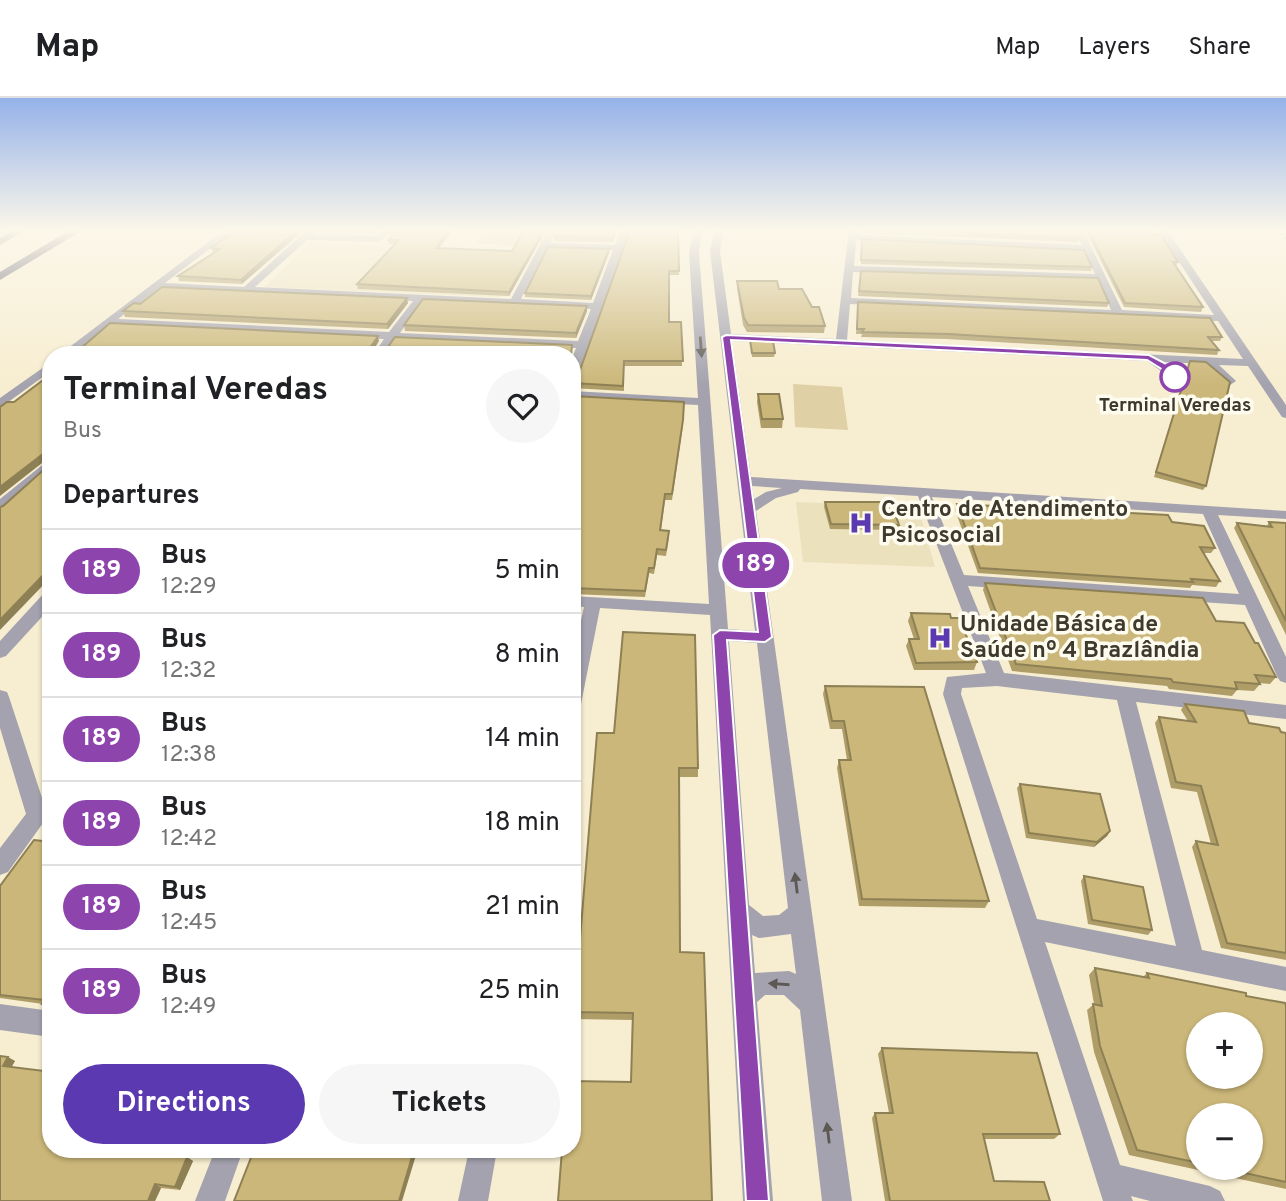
<!DOCTYPE html>
<html lang="en">
<head>
<meta charset="utf-8">
<style>
  body { margin:0; font-family:Overpass,sans-serif; background:#f6f6f6; color:#202124; height:100vh; display:flex; flex-direction:column; font-size:26px; white-space:nowrap }
  * { box-sizing:border-box; margin:0 }
  p { font-size:23px; color:#757577 }
  .icon { flex:none; width:38px; height:38px; fill:none; stroke:currentColor; stroke-width:2; stroke-linecap:round; stroke-linejoin:round }
  .map { position:relative; flex:1; overflow:hidden }
  .drawer { position:absolute; left:42px; top:248px; width:539px; height:812px; display:flex; flex-direction:column; background:#fff; border-radius:28px; box-shadow:0 2px 5px #0004 }
  .drawer>* { flex:none }
  .badge { padding:0 14px; border-radius:23px; font-size:24px; line-height:46px }
  .tools { position:absolute; left:1186px; top:914px; display:grid; gap:14px }
  .tools a { display:grid; place-items:center; width:77px; height:77px; border-radius:50%; background:#fff; box-shadow:0 2px 5px #0004; font-size:35px }
  .map>.badge { position:absolute; translate:-50% -50%; box-shadow:0 0 0 4px #fff }
  h2 { padding:0 21px; font-size:26px; line-height:63px }
  .round { display:grid; place-items:center; flex:none; width:74px; height:74px; border-radius:37px; background:#f6f6f6 }
  .head { display:flex; align-items:center; justify-content:space-between; height:119px; padding:0 21px }
  h1 { font-size:33px; font-weight:700; line-height:52px }
  .cta { display:flex; gap:14px; margin-top:auto; padding:14px 21px }
  .cta a { flex:1; height:80px; border-radius:42px; background:#5b39b1; color:#fff; font-size:28px; font-weight:700; line-height:80px; text-align:center }
  .cta a+a { background:#f6f6f6; color:#202124 }
  ul { padding:0; list-style:none }
  li { display:flex; align-items:center; gap:21px; height:84px; padding:0 21px; border-top:2px solid #e0e0e0 }
  li div { flex:1 }
  li b { display:block; font-size:26px }
  li em { font-style:normal }
  li .badge { min-width:77px; font-weight:700; text-align:center }
  header { display:flex; align-items:center; gap:42px; box-sizing:border-box; height:98px; padding:0 35px; background:#fff; border-bottom:2px solid #e0e0e0 }
  header strong { font-size:33px }
  nav { display:flex; gap:38px; margin-inline-start:auto; font-size:24px }
  .map>svg:first-child { display:block }
  .built { fill:#ece1bd }
  .green { fill:#dfd0a6 }
  .lines { fill:none; stroke-linecap:round; stroke-linejoin:round }
  .path { stroke:#928c78; stroke-width:2.5; stroke-dasharray:2.5 2; stroke-linecap:butt }
  .minor { fill:#a3a2ae; fill-rule:evenodd }
  .highway { fill:#504d65; fill-rule:evenodd }
  .wall { fill:#af9d68; fill-rule:evenodd }
  .shaded-wall { fill:#8e8055 }
  .building { fill:#cbb779; stroke:#8e8055; stroke-width:2; fill-rule:evenodd }
  .oneway { fill:#5c5954 }
  .line { fill:#8e44ad; stroke:#fff; stroke-width:2 }
  .stop-dot { fill:#fff; stroke:#8e44ad; stroke-width:3.5 }
  .labels { text-anchor:middle; dominant-baseline:central; stroke-width:7; stroke-linejoin:round; paint-order:stroke }
  .far-stop-label { font-size:19px; font-weight:bold; fill:#3e3a2e; stroke:#fefbef }
  .poi-label { font-size:23px; font-weight:bold; fill:#3e3a2e; stroke:#fefbef; text-anchor:start }
</style>
</head>
<body>
<header>
<strong>Map</strong>
<nav><a>Map</a><a>Layers</a><a>Share</a></nav>
</header>
<div class="map">
<svg width="1286" height="1103" viewBox="0 0 1286 1103">
  <rect width="100%" height="100%" fill="#f7edd0"/>
  <path class="built" d="M310 145 524 153 499 199 264 189Z
    M796 404 918 409 935 469 803 464Z"/>
  <path class="green" d="M486 132H525L516 147 476 146Z
    M793 286 842 289 848 332 795 329Z"/>
  <g class="lines">
    <path class="path" d="M1278 132 1286 141"/>
    <path class="minor" d="M224 132H234L165 185 244 189 307 132H317L313 137 376 138 385 132H395L378 144 307 142 255 189 511 201 548 132H556L550 145 615 147 621 132H629L578 276 572 279V260L576 250 395 241 384 257H373L384 241 110 227 71 257H59ZM547 150 613 152 593 205 521 201ZM158 191 413 203 389 234 118 221ZM423 203 591 211 578 243 400 235Z
      M694 132H702L699 155 728 531 755 533 710 153 715 132H723L720 153 731 236 836 241 849 132H857V137L1082 147 1075 132H1083L1122 212 1214 217 1158 132H1167L1286 307V320L1282 319 1248 268 1219 267 1236 283 1230 287 1205 266 1165 264 1181 279 1175 283 1147 263 732 243 751 379 1286 413V421L1218 417 1286 559V585L1280 583 1277 578 1245 507 968 488 1004 575 1286 607V621L1136 604 1202 852 1286 869V893L1045 844 1120 1067 1210 1088 1220 1093 1225 1103H1150L1131 1098 1133 1103H1103L943 596 947 579 986 575 918 398 800 391 798 394 776 400 756 413 852 1103H822L800 912 784 897H765L757 904 773 1103H743L710 517 600 510 581 606 579 611 572 613V562L584 509 572 508V498L709 506 698 307 572 301V293L698 300 689 155ZM856 142 1084 153 1095 176 854 168ZM853 174 1098 182 1111 212 851 200ZM850 206 1218 223 1243 261 847 242ZM752 388 782 390 766 394 754 401ZM932 399 1203 416 1239 496 964 477ZM729 543 757 545 788 810 779 817 763 818 749 807ZM997 588 1117 602 1176 848 1037 821 961 596 962 590ZM791 836 796 876 789 873 755 875 752 837 759 840Z
      M51 264V273L0 310V300Z
      M51 360V371L5 412 0 413V401Z
      M51 493V509L6 558 0 560V543L45 494Z
      M0 592 7 594 9 599 48 718 8 774 0 777V750L26 716 0 630Z
      M0 906 51 913V939L0 932Z
      M215 1052H243L225 1103H195Z
      M469 1052H497L488 1103H458Z"/>
    <path class="highway" d="M13 132H26L0 147V140Z
      M70 132H83L0 182V174Z"/>
  </g>
  <path class="wall" d="M236 132 242 186 179 183 178 178 214 155 211 150Z
    M318 132H380L375 135 318 134Z
    M392 132 440 150 512 153 524 132H546L509 198 358 191 357 186 395 147 389 146 388 142 391 138 390 134Z
    M618 132 613 144 554 143V138Z
    M678 132 679 177H669V224H681L682 268H624V293L572 290V276L580 272Z
    M861 132H1076L1079 140 1078 144 861 135Z
    M1085 132H1154L1178 164 1176 168 1203 209 1201 214 1124 209Z
    M862 141 1092 169 1091 173 861 166Z
    M609 151V155L591 202 525 199V195Z
    M861 173 1109 205 1107 209 858 198Z
    M737 183 779 191 812 209 825 228 824 235 747 234 743 227 737 190Z
    M858 204 1222 239 1220 243H1212L1219 252 1217 257 947 241 861 239 862 236H856Z
    M408 205 388 231 125 219 123 213Z
    M587 213 576 240 405 233 404 227Z
    M750 242 775 255 774 259H752Z
    M1190 263 1206 388 1203 392 1154 379Z
    M758 296 783 321 782 330H761L757 304Z
    M572 298 683 327 672 402H665L661 432 669 438 666 458 657 457 654 476 649 475 645 499 572 496Z
    M825 404 899 427 898 432 830 431 824 409Z
    M957 406 1215 450 1211 455H1204L1220 483 1216 489 1192 487 1190 490 978 475 955 412Z
    M1269 424 1286 425V537L1234 430 1237 425 1267 428Z
    M985 485 1216 523 1276 579 1270 586 1259 585 1260 586 1254 593 1237 592 1232 598 1169 591 1167 588 1012 573 983 492Z
    M911 515 951 520 977 564 974 572H914L906 548 909 541H914L908 523Z
    M825 588 989 803 985 810 859 808 837 670 839 662H847L842 631H830L823 596Z
    M1185 606 1249 625 1286 635V862L1221 850 1192 749 1196 743 1211 746 1197 694 1171 690 1155 625 1159 619 1188 623 1181 612Z
    M597 635 698 670V679H679L631 984 632 922 575 921 574 914Z
    M1020 686 1110 733 1107 738 1094 749 1026 740 1017 690Z
    M51 744V910H47L43 906 0 900V788Z
    M1084 778 1152 832 1148 837 1088 826 1081 783Z
    M1095 870 1143 879 1147 875 1286 908V1091L1129 1057 1094 954 1087 912 1094 906 1089 877ZM1199 1017 1251 1069H1199Z
    M882 950 1060 1036 1054 1041H984L994 1083 1050 1103H885L872 1020 875 1015H889L878 956Z
    M0 958 15 963 11 969 51 1052H189L186 1059 193 1063 180 1092 161 1090 155 1103H0Z
    M254 1052H443L442 1057 417 1054Z"/>
  <path class="shaded-wall" d="M297 132H304L242 186 241 182Z
    M449 132H453L436 154V150Z
    M544 132H546L509 198V194Z
    M609 151V155L591 202V198Z
    M407 200 408 205 388 231 387 226Z
    M587 208V213L576 240V235Z
    M378 238 379 243 371 256 370 250Z
    M48 352 51 358 0 398V389Z
    M51 469V479L0 532V522Z
    M1110 733 1107 738 1094 749 1097 744Z
    M8 959 15 963 10 972 3 968Z
    M182 1052H189L185 1062 179 1058Z
    M414 1052 417 1054 402 1103H399Z
    M187 1059 193 1063 180 1092 175 1089Z
    M155 1086 161 1090 155 1103H148Z"/>
  <path class="building" d="M236 132H297L241 182 178 178 220 151 211 150Z
    M392 132H449L436 150 512 153 524 132H544L509 194 357 186 399 142H388L395 134H390Z
    M556 132H616L613 140 554 138Z
    M630 132H678L679 173H669V224H681L683 263H624L623 288 572 285V276L580 272Z
    M899 132H1076L1079 140Z
    M1088 132H1154L1156 137H1161L1178 164H1173L1203 209 1125 205Z
    M862 141 1084 152 1092 169 861 162Z
    M548 149 609 151 591 198 525 195Z
    M861 173 1098 180 1109 205 859 193Z
    M737 183H777L779 191H802L812 209H819L825 228 748 227 744 220Z
    M162 189 407 200 387 226 123 213 134 205 140 206Z
    M423 201 587 208 576 235 404 227Z
    M858 204 1210 220 1222 239H1208L1219 252 948 236 862 234 864 231H857Z
    M110 225 378 238 370 250 372 255 385 253 395 239 572 247 571 257H73Z
    M750 242 773 243 775 255H752Z
    M1190 263 1206 264 1230 284 1206 388 1156 374Z
    M51 276V469L0 522V409L3 408 49 367 50 354 48 352 0 389V309L7 304H14Z
    M758 296H779L783 321H762Z
    M572 298 684 304 683 322 672 396H665L660 432 669 433 666 452 657 451 654 470H649L645 493 572 490Z
    M825 404H891L899 427 831 426Z
    M957 406 1168 417 1172 424 1204 428 1215 450 1200 449 1220 483 1191 481 1193 484 980 470Z
    M1269 424 1286 425V523L1237 425 1272 429Z
    M985 485 1203 500 1216 523 1244 525 1255 545H1258L1276 579 1255 577 1260 586 1235 584 1237 591 1173 584 1171 581 1016 566Z
    M911 515 950 516 951 520H959L977 564 916 565 909 541H919Z
    M623 534 695 537 698 670H679L680 854 704 855 712 1103H558L562 1052H572V983L631 984 633 915 574 914 597 635H614Z
    M825 588 924 589 989 803 862 801 839 662H851L844 623H832Z
    M1185 606 1244 613 1249 625 1279 630 1281 634 1286 635V855L1227 845 1196 743 1218 747 1201 688 1176 684 1159 619 1196 624Z
    M1020 686 1100 696 1110 733 1097 744 1029 735Z
    M34 742 51 744V907L42 906 45 902 0 897V788Z
    M1084 778 1143 789 1152 832 1092 822Z
    M1095 870 1149 880 1147 875 1246 895V898L1285 905 1286 908V1084L1218 1069H1251V1017H1199V1065L1137 1052 1100 948 1093 906 1102 908ZM1199 926H1251V978H1199Z
    M882 950 1037 955 1060 1036H983L994 1083 1044 1084 1050 1103H890L875 1015H893Z
    M0 958 8 959 3 968 44 973 51 963V1052H182L179 1058 187 1059 175 1089 155 1086 148 1103H0Z
    M254 1052H414L399 1103H234Z
    M422 1052H440V1054Z"/>
  <defs><path id="oneway-solid" d="M-6-.8H1V-3.2L6.5 0L1 3.2V.8H-6Z" transform="scale(1.75)"/></defs>
  <g class="oneway">
    <use href="#oneway-solid" transform="translate(701 249) rotate(86)"/>
    <use href="#oneway-solid" transform="translate(796 785) rotate(-97)"/>
    <use href="#oneway-solid" transform="translate(779 886) rotate(-176)"/>
    <use href="#oneway-solid" transform="translate(828 1035) rotate(-97)"/>
  </g>
  <linearGradient id="sky" x2="0" y2="1"><stop stop-color="#95b2e9"/><stop offset="0.46" stop-color="#fbf7ea"/><stop offset="1" stop-color="#fbf7ea" stop-opacity="0"/></linearGradient>
  <rect width="1286" height="287" fill="url(#sky)"/>
  <path class="line" d="M726 237 1149 257 1170 268 1179 279 1171 281 1163 272 1147 262 731 242 772 539 765 544 727 542 769 1103H746L713 537 720 532 758 534 722 239Z"/>
  <defs>
    <g id="hospital-bare" transform="scale(1.89)"><path d="M-5-5h3v3.5h4V-5h3V5h-3V1.5h-4V5h-3Z" fill="#5b39b1" stroke="#fefbef" stroke-width="2.5" paint-order="stroke"/></g>
  </defs>
  <g fill-rule="evenodd">
    <use href="#hospital-bare" x="861" y="425"/>
    <use href="#hospital-bare" x="940" y="540"/>
  </g>
  <circle class="stop-dot" cx="1175" cy="279" r="14"/>
  <g class="labels">
    <g class="far-stop-label">
      <text x="1175" y="308">Terminal Veredas</text>
    </g>
    <g class="poi-label">
      <text x="881" y="412">Centro de Atendimento<tspan x="881" dy="26">Psicosocial</tspan></text>
      <text x="960" y="527">Unidade Básica de<tspan x="960" dy="26">Saúde nº 4 Brazlândia</tspan></text>
    </g>
  </g>
</svg>
<div class="tools">
<a>+</a>
<a>−</a>
</div>
<b class="badge" style="left:756px;top:467px;background:#8e44ad;color:#fff">189</b>
<section class="drawer">
<div class="head"><div><h1>Terminal Veredas</h1><p>Bus</p></div><a class="round"><svg class="icon" aria-label="heart" viewBox="0 0 24 24"><path d="M12 20l-8-8c-3-5 5-10 8-4 3-6 11-1 8 4z"/></svg></a></div>
<h2>Departures</h2>
<ul>
<li><span class="badge" style="background:#8e44ad;color:#fff">189</span><div><b>Bus</b><p>12:29</p></div><em>5 min</em></li>
<li><span class="badge" style="background:#8e44ad;color:#fff">189</span><div><b>Bus</b><p>12:32</p></div><em>8 min</em></li>
<li><span class="badge" style="background:#8e44ad;color:#fff">189</span><div><b>Bus</b><p>12:38</p></div><em>14 min</em></li>
<li><span class="badge" style="background:#8e44ad;color:#fff">189</span><div><b>Bus</b><p>12:42</p></div><em>18 min</em></li>
<li><span class="badge" style="background:#8e44ad;color:#fff">189</span><div><b>Bus</b><p>12:45</p></div><em>21 min</em></li>
<li><span class="badge" style="background:#8e44ad;color:#fff">189</span><div><b>Bus</b><p>12:49</p></div><em>25 min</em></li>
</ul>
<div class="cta"><a>Directions</a><a>Tickets</a></div>
</section>
</div>
</body>
</html>
